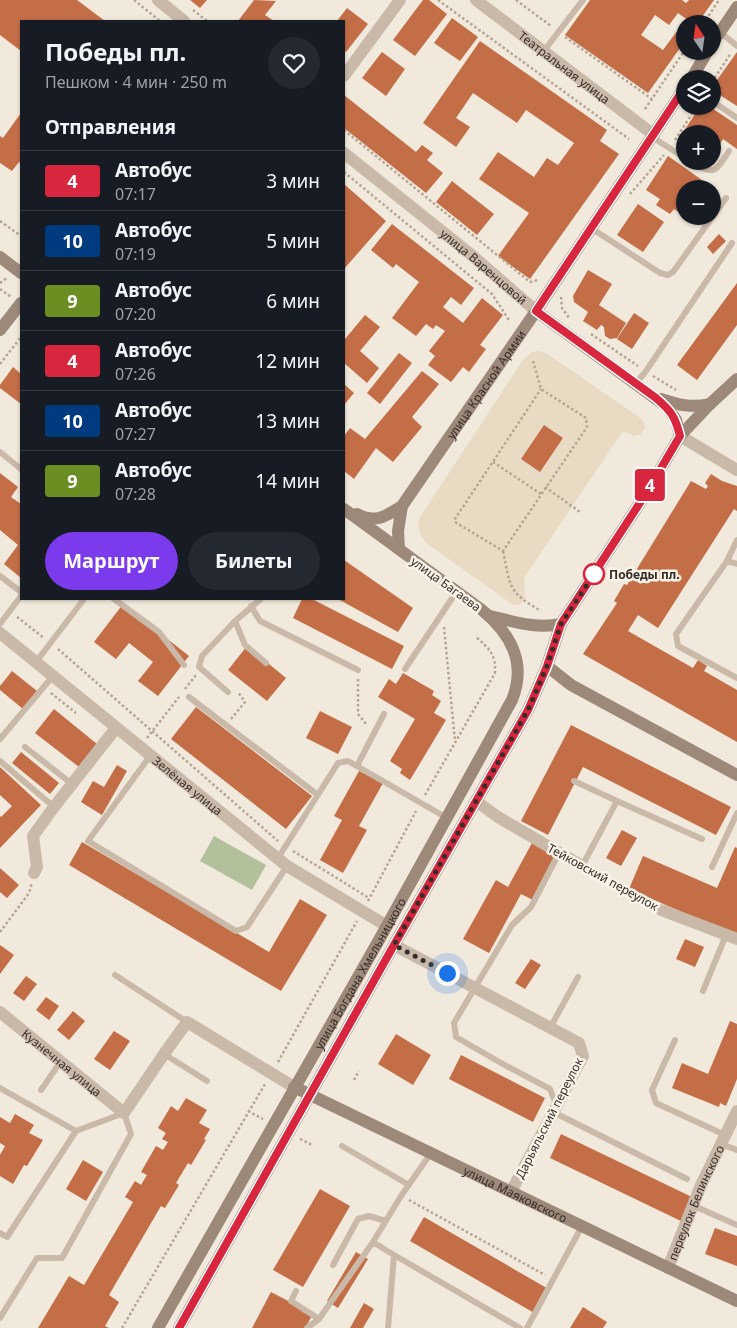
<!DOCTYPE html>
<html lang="ru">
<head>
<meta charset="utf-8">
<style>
  body { margin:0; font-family:"Noto Sans",sans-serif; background:#242831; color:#f1f3f6; height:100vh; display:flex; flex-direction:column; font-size:19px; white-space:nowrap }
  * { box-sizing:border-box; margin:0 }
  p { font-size:16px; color:#9ea1a6 }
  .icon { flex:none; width:28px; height:28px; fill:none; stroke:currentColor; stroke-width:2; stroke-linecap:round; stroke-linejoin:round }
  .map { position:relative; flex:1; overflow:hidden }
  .panel { position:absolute; left:20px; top:20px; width:325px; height:580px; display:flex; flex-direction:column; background:#171b24; border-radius:0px; box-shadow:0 1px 4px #0004 }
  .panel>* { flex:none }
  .badge { padding:0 10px; border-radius:4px; font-size:18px; line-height:32px }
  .needle { width:32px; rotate:347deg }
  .controls { position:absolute; left:676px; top:15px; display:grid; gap:10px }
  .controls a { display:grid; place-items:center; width:45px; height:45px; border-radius:50%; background:#171b24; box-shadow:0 1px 4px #0004; font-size:25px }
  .you { position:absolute; width:25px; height:25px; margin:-12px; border:4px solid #fff; border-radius:50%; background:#1a73e8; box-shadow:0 0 0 8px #1a73e833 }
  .map>.badge { position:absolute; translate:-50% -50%; box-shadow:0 0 0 2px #fff }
  h2 { padding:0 25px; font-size:19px; line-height:45px }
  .round { display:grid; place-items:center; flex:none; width:52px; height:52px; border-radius:26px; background:#242831 }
  .overview { display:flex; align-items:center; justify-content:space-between; height:85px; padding:0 25px }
  h1 { font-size:24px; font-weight:700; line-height:38px }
  .cta { display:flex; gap:10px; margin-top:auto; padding:10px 25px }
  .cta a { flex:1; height:58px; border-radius:30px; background:#7c3aed; color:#fff; font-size:20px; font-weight:700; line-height:58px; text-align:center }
  .cta a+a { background:#242831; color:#f1f3f6 }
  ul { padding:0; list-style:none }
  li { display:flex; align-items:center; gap:15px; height:60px; padding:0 25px; border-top:1px solid #363941 }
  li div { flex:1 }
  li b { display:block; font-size:19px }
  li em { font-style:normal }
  li .badge { min-width:55px; font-weight:700; text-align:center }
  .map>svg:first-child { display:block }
  .green { fill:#b2c09c }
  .plaza { fill:#e9dbc3 }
  .building { fill:#c46e47 }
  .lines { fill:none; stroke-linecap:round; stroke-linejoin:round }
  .path { stroke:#b5a492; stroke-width:2.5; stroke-dasharray:2.5 2.5; stroke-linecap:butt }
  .lane { stroke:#c9b9a8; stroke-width:6 }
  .street { stroke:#c9b9a8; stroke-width:12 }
  .secondary { stroke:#9d8979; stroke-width:12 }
  .line-casing { stroke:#fff; stroke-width:11 }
  .line { stroke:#d7263d; stroke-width:8 }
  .walk { stroke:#362d28; stroke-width:5; stroke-dasharray:0 9 }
  .stop-dot { fill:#fff; stroke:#d7263d; stroke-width:2.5 }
  .labels { text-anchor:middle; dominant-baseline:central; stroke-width:5; stroke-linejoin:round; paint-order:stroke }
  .street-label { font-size:12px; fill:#362d28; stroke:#f9f3e8 }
  .stop-label { font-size:12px; font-weight:bold; fill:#362d28; stroke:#f9f3e8; text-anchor:start }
</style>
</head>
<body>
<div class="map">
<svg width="737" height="1328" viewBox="0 0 737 1328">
  <rect width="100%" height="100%" fill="#f1e9dc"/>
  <path class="green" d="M214 836 266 865 252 890 200 861Z"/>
  <path class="plaza" d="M538 351 546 353 642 419 645 428 641 434 634 436 623 431 524 578 525 599 520 604 516 605 512 604 426 543 420 534 418 523 420 517 523 360 532 352Z"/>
  <path class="building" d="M0 0H77L105 21H21V51L0 35Z
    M190 0H207L200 8Z
    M254 0 276 1 265 15 274 21H238Z
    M423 0H429L447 14 415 56 393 40Z
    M590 0H682L686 3 689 0H714L697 24H693L678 13 669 25 655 15 641 35 663 50 677 31 685 37V41L648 93 565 35Z
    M347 8 368 24 346 52 344 50V21H337Z
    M452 18 478 37 460 61 434 43Z
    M480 41 607 130 600 141 619 154 530 279 498 256 529 213 479 179 498 152 534 177 547 158 558 165 574 143 526 110 517 123 473 93 456 118 470 127 456 147 423 123Z
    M382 52 405 69 386 96 362 78Z
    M737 52V106L712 90V87Z
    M344 95 416 152 422 145 433 153 427 160 443 173 426 193 344 128Z
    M700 106H709L737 125V149L723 139 712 156V134H685V147L677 142Z
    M21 113V163L19 162 12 171 0 163V136L3 138Z
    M668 156 709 185 706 189H685V216L674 209 670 214 656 205 660 199 646 190Z
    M452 181 494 214 477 235 436 202Z
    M344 184 386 221 344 269Z
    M638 204 664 222 643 252 617 235Z
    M392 224 474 288 461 305 451 297 443 307 463 323 482 298 503 315 480 345 486 349 469 372 463 367 451 382 428 365 435 356 429 351 445 331 436 325 433 329 426 324 416 336 392 318 419 282 396 264 393 268 371 250Z
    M719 234 726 241 713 254 707 247Z
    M588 270 612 284 599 305 626 323 617 338 610 339 605 336 604 327 601 325 597 330 583 321 588 312 574 302 573 296Z
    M737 283V325L697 380 677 365Z
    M634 313 649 323 632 349 617 339Z
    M365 315 380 327 360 351 379 368 367 383 344 363V337L345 339Z
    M399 353 412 363 380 404 367 393Z
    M13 367 21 374V404L0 388V385Z
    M422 371 439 384 412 417 422 427 393 462 376 448 354 479 344 471V436L350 428 365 439Z
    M344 384 354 393 344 405Z
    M544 425 563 438 540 472 521 459Z
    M0 473 18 487 11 497 21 504V578L4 564 18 545 0 530Z
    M711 474 722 481 737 486V511L734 509 658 628 638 615 628 631 693 668 698 660 707 666 704 671 737 690V742L583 654 617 603 614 601 624 584 627 585 691 481 706 489 708 486 705 483Z
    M344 560 413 608 398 632 338 599H344Z
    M302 599H312L404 646 392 669 293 618Z
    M123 604 189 656 158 696 138 681 153 662 129 643 116 659 94 642Z
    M247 646 286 678 267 701 228 670Z
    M12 671 37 691 23 709 0 690V686Z
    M403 673 434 691 432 695 441 701 434 713 446 720 410 780 400 773 402 769 390 761 415 719 378 697 389 679 396 684Z
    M196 707 312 796 286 829 171 739Z
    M54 709 97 744 79 767 35 733Z
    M320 711 352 727 338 754 306 738Z
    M571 725 731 807 716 835 583 767 548 835 521 821Z
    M21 752 59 783 50 794 12 763Z
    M117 765 127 771 102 815 81 802 93 781 104 787Z
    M0 767 41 805 0 848V816L1 817 12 806 0 795Z
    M359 771 383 783 359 826 367 830 343 873 320 860 342 820 334 816Z
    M622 830 637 838 621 866 606 858Z
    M82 842 269 952 300 899 327 915 281 991 69 865Z
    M532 843 557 856 533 900 521 894 489 953 463 939 496 880 508 887Z
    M735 847 737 848V936L629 889 643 856 717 888Z
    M0 868 19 885 7 898 0 892Z
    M685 939 704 947 695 967 676 959Z
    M0 945 14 955 0 974Z
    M531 959 541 965 525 989 515 983Z
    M26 976 37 984 24 1001 13 993Z
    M46 997 59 1006 49 1020 36 1010Z
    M73 1011 85 1021 69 1040 57 1030Z
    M730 1021 737 1024V1079L726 1106 720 1103 719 1107 672 1088 682 1063 708 1074Z
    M114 1031 130 1041 110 1070 94 1059Z
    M396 1034 431 1055 413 1085 378 1064Z
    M461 1055 545 1098 533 1122 449 1079Z
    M186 1098 207 1110 199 1123 210 1129 204 1139 206 1140 191 1165 188 1163 176 1183 179 1185 165 1208 161 1206 109 1295 119 1302 105 1326 109 1328H38L69 1276 84 1285 133 1202 125 1197 135 1181 141 1185 147 1175 141 1172 156 1146 163 1150 168 1142 162 1139 166 1133 158 1128 171 1106 178 1111Z
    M15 1114 34 1125 29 1133 43 1140 27 1166 24 1165 13 1184 0 1176V1155L5 1146 0 1143V1117L10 1123Z
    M561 1134 694 1198 683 1222 550 1158Z
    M83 1160 103 1172 86 1201 66 1189Z
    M320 1189 350 1206 303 1287 273 1270Z
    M424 1217 550 1290 536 1314 410 1241Z
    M715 1228 737 1236V1266L705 1254Z
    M356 1252 368 1259 338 1308 327 1301Z
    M271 1292 313 1314 305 1328H252Z
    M364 1303 374 1309 363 1328H350Z
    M583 1307 607 1322 603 1328H570Z"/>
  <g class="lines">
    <path class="path" d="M134 0 160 21
      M438 0 629 139
      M516 0 551 26
      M193 10 207 21
      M703 24 719 0
      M565 37 652 99
      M712 82 731 53
      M645 109 685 50
      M344 130 530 282 538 280
      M675 140 697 106
      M344 172 492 294 509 320
      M630 194 664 155
      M0 221 21 236
      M0 283 7 278
      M0 289 11 297
      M561 297 562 308 570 319
      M591 334 638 366
      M533 361 541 389 586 418 587 427 503 551 455 522V519L541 389
      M0 364 21 337
      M653 376 676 390
      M493 462 541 494
      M545 487 580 512
      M503 551C511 588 507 591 541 611
      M17 617 44 638
      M444 627 455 741
      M58 649 278 841
      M358 679V714L367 725
      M185 689 196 675
      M51 693 76 713
      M231 719 245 702 238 692
      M147 738 179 697
      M425 795 495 673C496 653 489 649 475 636
      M293 851 369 898
      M593 872 651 904
      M368 901 416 811
      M0 932 29 893 32 883
      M278 1062 357 921
      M354 1080 359 1071
      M248 1111 263 1119
      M300 1139 312 1145
      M409 1200 545 1275
      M122 1328 265 1084"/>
    <path class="lane" d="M720 32 737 46
      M543 52 583 0
      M712 101 737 118
      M652 137 685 158
      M691 161C714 176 715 173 729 151
      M591 228 660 273 668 275 673 272 726 198
      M636 383 646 371 732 243
      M0 452 21 469
      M737 540 727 561 676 634 678 646 737 678
      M727 561 737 564
      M0 576 21 592
      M114 599 159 632 184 665
      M261 599 235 621 245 645 266 663
      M251 606 260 621 358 670
      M0 624 21 596
      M36 662 84 599
      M405 669 457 591
      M228 692 199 667 202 656 235 621
      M189 697 318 795
      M0 739 53 676
      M25 747 72 784
      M150 756 88 841 236 931 247 927 287 866
      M0 761 54 807
      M357 766 384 714
      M574 781 617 801 582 866
      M617 801 702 839
      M278 858 338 763 348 761 447 818
      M712 867 737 813
      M115 975 187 1022
      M703 991 726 935
      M550 1028 578 977
      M675 1040 652 1090 656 1103 725 1135
      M164 1054 207 1081
      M0 1088 76 1131
      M41 1090 61 1061
      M556 1104 550 1089 501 1063 456 1037 454 1023 512 925 531 907 559 853
      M553 1112 687 1179
      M720 1144 737 1150
      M342 1146 409 1185
      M694 1206 737 1225
      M0 1233 7 1237 76 1131 124 1113 131 1134 62 1258H37L0 1318
      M373 1242 394 1255 388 1328
      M394 1255 520 1328
      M333 1265 358 1219 369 1216 386 1221
      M296 1291 291 1301 319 1319
      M307 1328 319 1319 373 1242 401 1196 431 1153
      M527 1328 582 1226"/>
    <g class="street">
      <path d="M158 0 184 21"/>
      <path id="s1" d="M476 0 654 135"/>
      <path d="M344 76 400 0"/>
      <path id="s2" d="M344 153 474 257 536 311"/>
      <path d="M680 436 737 470"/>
      <path id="s3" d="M0 633 287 866 387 926"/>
      <path d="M476 801 498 817 582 866"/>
      <path d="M34 873 37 867 33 836 54 807 116 728"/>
      <path d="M661 910 737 939"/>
      <path d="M394 945 579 1043 583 1056 511 1192"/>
      <path id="s4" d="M0 1012 124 1113 164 1054 187 1022 294 1087"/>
      <path id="s5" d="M668 1268 701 1185 737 1111"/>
    </g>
    <g class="secondary">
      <path d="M712 44 737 7"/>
      <path d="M691 79 708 51"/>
      <path d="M0 257 21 273"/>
      <path d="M536 311 667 407 676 420 680 436"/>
      <path d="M0 330 21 303"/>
      <path d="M661 399C678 405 692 408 710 404"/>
      <path d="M357 514C376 524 386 516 402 506"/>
      <path id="s6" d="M399 549 398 531 402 506 536 311 685 87"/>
      <path d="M490 616C515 622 536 629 561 624"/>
      <path d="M547 666 571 685 737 775"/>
      <path id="s7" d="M294 1087 737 1301"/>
      <path id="s8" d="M158 1328 379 940 512 700C527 663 511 634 482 610L344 509"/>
      <path d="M179 1328 394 945 528 710 547 666 561 624 647 492 680 436 710 404 737 379"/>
    </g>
  </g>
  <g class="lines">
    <g class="line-casing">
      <path id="line" d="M179 1328 394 945 528 710 547 666 561 624 647 492 680 436C675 416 671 411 656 398L536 311 685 87"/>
    </g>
    <use href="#line" class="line"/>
    <path class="walk" d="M447 973 394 945 528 710 547 666 561 624 596 571 594 574"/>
  </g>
  <circle class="stop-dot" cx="594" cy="574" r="10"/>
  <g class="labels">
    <g class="street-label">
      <text stroke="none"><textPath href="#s1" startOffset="111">Театральная улица</textPath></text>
      <text stroke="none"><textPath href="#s2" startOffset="180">улица Варенцовой</textPath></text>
      <text stroke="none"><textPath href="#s6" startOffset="191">улица Красной Армии</textPath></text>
      <text transform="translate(446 584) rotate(36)">улица Багаева</text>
      <text stroke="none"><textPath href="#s3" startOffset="242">Зелёная улица</textPath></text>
      <text transform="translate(603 877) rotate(29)">Тейковский переулок</text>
      <text stroke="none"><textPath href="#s8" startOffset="408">улица Богдана Хмельницкого</textPath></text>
      <text stroke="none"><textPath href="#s4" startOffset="80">Кузнечная улица</textPath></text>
      <text transform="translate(549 1118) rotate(-63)">Дарьяльский переулок</text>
      <text stroke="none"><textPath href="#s7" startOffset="246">улица Маяковского</textPath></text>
      <text stroke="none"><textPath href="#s5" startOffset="71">переулок Белинского</textPath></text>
    </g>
    <g class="stop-label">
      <text x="609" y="574">Победы пл.</text>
    </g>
  </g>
</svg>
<div class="controls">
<a><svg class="needle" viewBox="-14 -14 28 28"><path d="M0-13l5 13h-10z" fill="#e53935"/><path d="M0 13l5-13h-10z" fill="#9ea1a6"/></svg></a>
<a><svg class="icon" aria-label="layers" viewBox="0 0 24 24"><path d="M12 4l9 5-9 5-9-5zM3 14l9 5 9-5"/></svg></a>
<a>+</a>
<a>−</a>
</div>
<div class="you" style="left:447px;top:973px"></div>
<b class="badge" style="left:650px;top:485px;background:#d7263d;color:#fff">4</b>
<section class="panel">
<div class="overview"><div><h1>Победы пл.</h1><p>Пешком · 4 мин · 250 m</p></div><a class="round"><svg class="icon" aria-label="heart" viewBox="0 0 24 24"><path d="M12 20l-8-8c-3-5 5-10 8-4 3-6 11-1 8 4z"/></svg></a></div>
<h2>Отправления</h2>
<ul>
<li><span class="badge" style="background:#d7263d;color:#fff">4</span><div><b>Автобус</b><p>07:17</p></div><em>3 мин</em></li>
<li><span class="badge" style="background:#003b80;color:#fff">10</span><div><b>Автобус</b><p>07:19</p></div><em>5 мин</em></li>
<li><span class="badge" style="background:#6b8e23;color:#fff">9</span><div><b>Автобус</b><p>07:20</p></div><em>6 мин</em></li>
<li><span class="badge" style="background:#d7263d;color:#fff">4</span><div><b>Автобус</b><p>07:26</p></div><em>12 мин</em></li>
<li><span class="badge" style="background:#003b80;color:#fff">10</span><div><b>Автобус</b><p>07:27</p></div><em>13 мин</em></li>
<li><span class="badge" style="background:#6b8e23;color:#fff">9</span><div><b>Автобус</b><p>07:28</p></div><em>14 мин</em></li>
</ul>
<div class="cta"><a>Маршрут</a><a>Билеты</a></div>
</section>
</div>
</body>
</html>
